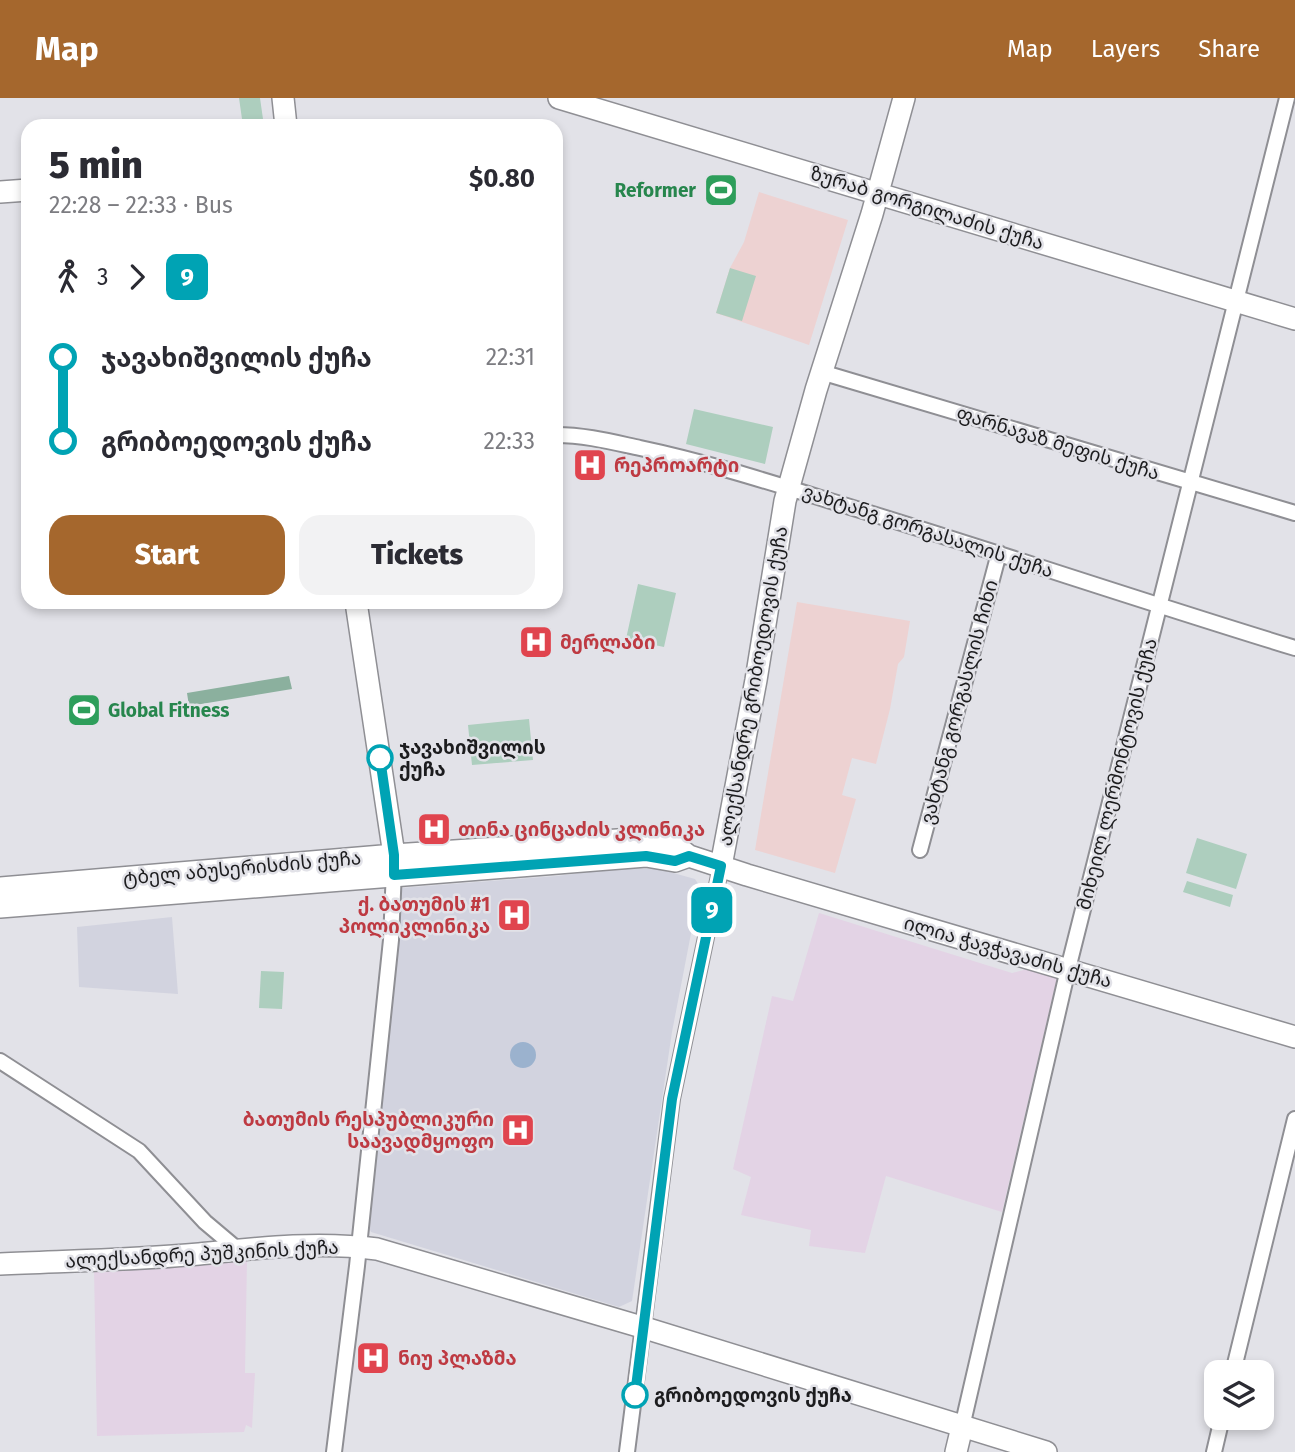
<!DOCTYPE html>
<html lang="en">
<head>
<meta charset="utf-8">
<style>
  body { margin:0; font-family:"Fira Sans","Noto Sans Georgian",sans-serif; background:#f2f2f3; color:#2b2b33; height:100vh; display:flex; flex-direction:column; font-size:26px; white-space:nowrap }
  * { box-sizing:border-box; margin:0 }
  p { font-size:23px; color:#7c7c81 }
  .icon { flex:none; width:38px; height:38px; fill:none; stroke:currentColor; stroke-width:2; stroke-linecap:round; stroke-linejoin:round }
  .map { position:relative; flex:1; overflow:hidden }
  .drawer { position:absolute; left:21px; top:21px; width:542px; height:490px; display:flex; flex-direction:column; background:#fff; border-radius:21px; box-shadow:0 4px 10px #0003 }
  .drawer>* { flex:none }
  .badge { padding:0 14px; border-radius:10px; font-size:24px; line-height:46px }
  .buttons { position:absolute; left:1204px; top:1262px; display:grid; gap:14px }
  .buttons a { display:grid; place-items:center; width:70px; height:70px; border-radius:14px; background:#fff; box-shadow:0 4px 10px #0003; font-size:35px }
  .map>.badge { position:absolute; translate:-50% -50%; box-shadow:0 0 0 4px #fff }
  .legs { display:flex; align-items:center; gap:10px; height:77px; padding:0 28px; font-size:23px }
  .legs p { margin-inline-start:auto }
  .summary { display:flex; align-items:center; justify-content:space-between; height:119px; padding:0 28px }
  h1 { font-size:38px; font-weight:800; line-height:52px }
  .cta { display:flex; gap:14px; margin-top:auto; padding:14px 28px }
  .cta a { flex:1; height:80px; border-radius:21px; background:#a5672d; color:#fff; font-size:28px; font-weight:800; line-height:80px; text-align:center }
  .cta a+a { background:#f2f2f3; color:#2b2b33 }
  ul { padding:0 28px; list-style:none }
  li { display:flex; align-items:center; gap:24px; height:84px; font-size:26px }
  li i { display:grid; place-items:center; width:10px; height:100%; margin:0 9px; background:currentColor }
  li i::after { content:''; width:18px; height:18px; margin:-9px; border:5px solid; border-radius:50%; background:#fff }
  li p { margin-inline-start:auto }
  li:first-child i { background:linear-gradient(#0000 50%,currentColor 0) }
  li:last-child i { background:linear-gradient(currentColor 50%,#0000 0) }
  header { display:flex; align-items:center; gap:42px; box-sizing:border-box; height:98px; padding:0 35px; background:#a5672d; color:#fff }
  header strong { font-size:33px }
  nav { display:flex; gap:38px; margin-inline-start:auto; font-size:24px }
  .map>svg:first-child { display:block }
  .commercial { fill:#e3d3e5 }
  .built { fill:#d2d3df }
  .education { fill:#edd2d2 }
  .green { fill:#adcebe }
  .forest { fill:#8bb09e }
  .water { fill:#9bb2ce }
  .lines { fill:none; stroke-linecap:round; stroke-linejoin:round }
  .street-casing { stroke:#8f8f94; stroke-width:18 }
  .secondary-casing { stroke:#8f8f94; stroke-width:24 }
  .street { stroke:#fff; stroke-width:14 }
  .secondary { stroke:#fff; stroke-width:21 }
  .line-1-casing { stroke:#fff; stroke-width:16 }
  .line-1 { stroke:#00a3b4; stroke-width:10 }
  .stop-1-dot { fill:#fff; stroke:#00a3b4; stroke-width:3.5 }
  .labels { text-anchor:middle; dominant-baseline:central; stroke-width:5; stroke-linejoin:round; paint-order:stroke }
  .leisure-label { font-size:19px; font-weight:bold; fill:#27864d; stroke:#e2e2e8; text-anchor:end }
  .street-label { font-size:19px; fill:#1c1c1e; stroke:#e2e2e8 }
  .health-label { font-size:19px; font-weight:bold; fill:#be3a42; stroke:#e2e2e8; text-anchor:start }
  .stop-label { font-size:19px; font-weight:bold; fill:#1c1c1e; stroke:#e2e2e8; text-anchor:start }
</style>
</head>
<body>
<header>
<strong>Map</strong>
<nav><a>Map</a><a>Layers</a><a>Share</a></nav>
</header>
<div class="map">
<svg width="1295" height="1354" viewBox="0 0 1295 1354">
  <rect width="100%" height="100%" fill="#e2e2e8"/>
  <path class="commercial" d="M819 815 1012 875 1027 871 1057 880 1002 1114 886 1078 865 1155 809 1148 811 1132 741 1117 751 1079 733 1071 772 898 793 903Z
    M247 1162 245 1275H255L252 1330 246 1327 244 1334 97 1338 94 1170Z"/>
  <path class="built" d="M621 770 659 771 695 781 700 789 672 934 632 1203 619 1209 371 1134 369 1130 401 790 557 778Z
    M172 819 178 896 79 889 77 829Z"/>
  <path class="education" d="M759 94 848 122 809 247 716 215 730 170 744 144Z
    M797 504 910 523 904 559 898 566 890 611 876 666 852 660 842 697 856 701 835 775 755 752Z"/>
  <path class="green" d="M239 0H260L264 28H243Z
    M730 170 756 178 742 223 716 215Z
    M694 311 773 329 765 366 686 346Z
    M638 486 676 495 664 549 626 541Z
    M529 621 533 662 472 667 468 627Z
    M1197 740 1247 756 1236 791 1186 775Z
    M1187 783 1233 797 1230 809 1183 794Z
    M261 873 284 874 282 911 259 910Z"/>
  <path class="forest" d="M289 578 292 591 189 608 187 595Z"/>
  <path class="water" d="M510 957a13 13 0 1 1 26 0a13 13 0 1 1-26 0Z"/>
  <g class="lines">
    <g class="street-casing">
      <path id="street" d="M821 274 1295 415
        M556 337C585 337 612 344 640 350 702 363 763 382 824 401 982 449 1138 502 1295 550
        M920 752 999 455
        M0 963 139 1053 205 1124 237 1151
        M1233 1274 1295 1021
        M962 1329 1068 871 1287 0
        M334 1354 357 1168 391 842 394 772
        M627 1354 672 1001 721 768
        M1214 1354 1222 1320"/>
    </g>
    <g class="secondary-casing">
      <path id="secondary" d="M283 0 286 28
        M559 0 1295 221
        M0 94 28 92
        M356 504 394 757
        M721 768 756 582 785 403 816 292 872 116 904 0
        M0 790 394 757 647 740 676 748 689 758 747 777 1295 939
        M0 809 646 758 675 763 689 758
        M0 1166C66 1163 133 1162 199 1156 258 1150 318 1143 377 1151L645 1230 1046 1354
        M956 1354 962 1329"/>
    </g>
    <use href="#street" class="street"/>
    <use href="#secondary" class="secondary"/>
  </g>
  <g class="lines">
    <g class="line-1-casing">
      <path id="line-1" d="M380 660 394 757V777L646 758 675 763 689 758 721 768 672 1001 635 1297"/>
    </g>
    <use href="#line-1" class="line-1"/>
  </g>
  <defs>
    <g id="stadium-square" transform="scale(1.75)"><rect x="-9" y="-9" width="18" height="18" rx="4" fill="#2e9e5b" stroke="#e2e2e8"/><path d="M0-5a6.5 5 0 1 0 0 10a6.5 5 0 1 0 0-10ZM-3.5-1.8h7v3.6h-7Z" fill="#fff"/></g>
    <g id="hospital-square" transform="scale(1.75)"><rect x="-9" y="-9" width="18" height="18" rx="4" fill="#e0444e" stroke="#e2e2e8"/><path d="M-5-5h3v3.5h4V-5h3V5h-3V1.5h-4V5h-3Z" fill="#fff"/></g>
  </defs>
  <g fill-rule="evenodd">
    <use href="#stadium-square" x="721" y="92"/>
    <use href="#hospital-square" x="590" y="367"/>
    <use href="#hospital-square" x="536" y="544"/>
    <use href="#stadium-square" x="84" y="612"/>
    <use href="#hospital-square" x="434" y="731"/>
    <use href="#hospital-square" x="514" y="817"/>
    <use href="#hospital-square" x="518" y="1032"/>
    <use href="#hospital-square" x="373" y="1260"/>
  </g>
  <g class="stop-1-dot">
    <circle cx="380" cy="660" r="12"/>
    <circle cx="635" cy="1297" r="12"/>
  </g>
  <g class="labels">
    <g class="leisure-label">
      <text x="696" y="92">Reformer</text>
      <text x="108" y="612" text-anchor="start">Global Fitness</text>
    </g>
    <g class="street-label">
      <text transform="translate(927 110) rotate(17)">ზურაბ გორგილაძის ქუჩა</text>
      <text transform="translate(1058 345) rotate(17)">ფარნავაზ მეფის ქუჩა</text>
      <text transform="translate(928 433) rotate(18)">ვახტანგ გორგასალის ქუჩა</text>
      <text transform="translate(753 588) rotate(-80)">ალექსანდრე გრიბოედოვის ქუჩა</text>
      <text transform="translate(959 604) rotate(-75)">ვახტანგ გორგასლის ჩიხი</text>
      <text transform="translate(1117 676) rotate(-76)">მიხეილ ლერმონტოვის ქუჩა</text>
      <text transform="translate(242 770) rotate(-5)">ტბელ აბუსერისძის ქუჩა</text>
      <text transform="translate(1008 854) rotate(16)">ილია ჭავჭავაძის ქუჩა</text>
      <text transform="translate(202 1156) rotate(-3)">ალექსანდრე პუშკინის ქუჩა</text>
    </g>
    <g class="health-label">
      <text x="614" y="367">რეპროარტი</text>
      <text x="560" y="544">მერლაბი</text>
      <text x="458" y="731">თინა ცინცაძის კლინიკა</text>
      <text x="490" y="806" text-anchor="end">ქ. ბათუმის #1<tspan x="490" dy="22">პოლიკლინიკა</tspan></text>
      <text x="494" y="1021" text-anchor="end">ბათუმის რესპუბლიკური<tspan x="494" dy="22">საავადმყოფო</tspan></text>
      <text x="398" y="1260">ნიუ პლაზმა</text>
    </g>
    <g class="stop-label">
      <text x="399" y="649">ჯავახიშვილის<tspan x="399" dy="22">ქუჩა</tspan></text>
      <text x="654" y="1297">გრიბოედოვის ქუჩა</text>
    </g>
  </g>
</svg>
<div class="buttons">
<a><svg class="icon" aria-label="layers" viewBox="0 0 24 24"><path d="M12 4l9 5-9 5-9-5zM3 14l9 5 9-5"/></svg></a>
</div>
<b class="badge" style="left:712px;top:812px;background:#00a3b4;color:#fff">9</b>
<section class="drawer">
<div class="summary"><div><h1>5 min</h1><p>22:28 – 22:33 · Bus</p></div><b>$0.80</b></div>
<div class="legs"><svg class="icon" aria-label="walk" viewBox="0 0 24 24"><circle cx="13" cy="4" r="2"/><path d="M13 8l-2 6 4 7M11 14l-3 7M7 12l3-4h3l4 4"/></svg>3<svg class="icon" aria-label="forward" viewBox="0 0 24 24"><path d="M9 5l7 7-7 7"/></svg><b class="badge" style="background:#00a3b4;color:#fff">9</b></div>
<ul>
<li><i style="color:#00a3b4"></i><b>ჯავახიშვილის ქუჩა</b><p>22:31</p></li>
<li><i style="color:#00a3b4"></i><b>გრიბოედოვის ქუჩა</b><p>22:33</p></li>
</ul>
<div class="cta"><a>Start</a><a>Tickets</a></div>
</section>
</div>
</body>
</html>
